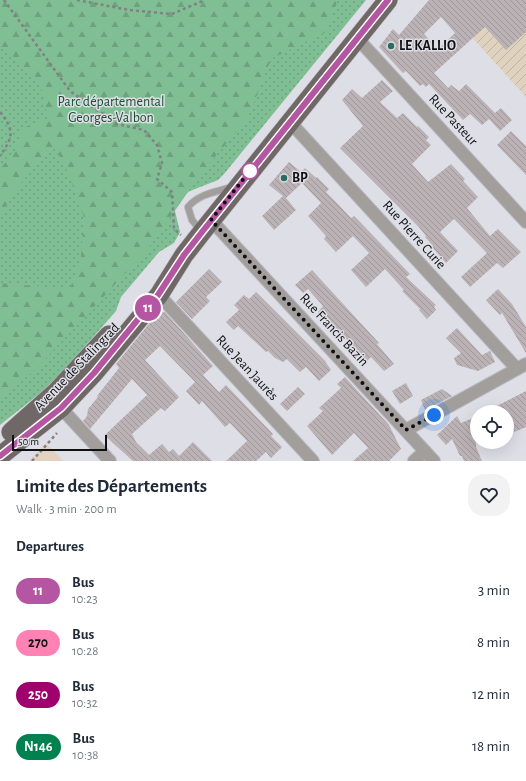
<!DOCTYPE html>
<html lang="en">
<head>
<meta charset="utf-8">
<style>
  body { margin:0; font-family:"Alegreya Sans",sans-serif; background:#f2f2f3; color:#1f2937; height:100vh; display:flex; flex-direction:column; font-size:15px; white-space:nowrap }
  * { box-sizing:border-box; margin:0 }
  p { font-size:13px; color:#747a83 }
  .icon { flex:none; width:22px; height:22px; fill:none; stroke:currentColor; stroke-width:2; stroke-linecap:round; stroke-linejoin:round }
  .map { position:relative; height:461px; overflow:hidden }
  .side { display:flex; flex-direction:column; background:#fff; flex:1 }
  .side>* { flex:none }
  .badge { padding:0 8px; border-radius:13px; font-size:14px; line-height:26px }
  .controls { position:absolute; left:470px; top:405px; display:grid; gap:8px }
  .controls a { display:grid; place-items:center; width:44px; height:44px; border-radius:50%; background:#fff; box-shadow:0 4px 16px #0002; font-size:20px }
  .scale { position:absolute; left:12px; bottom:10px; width:95px; box-sizing:border-box; padding-left:4px; border:2px solid #101013; border-top:0; font-size:11px; line-height:14px; white-space:nowrap; color:#101013; -webkit-text-stroke:3px #dedee6; paint-order:stroke }
  .you { position:absolute; width:20px; height:20px; margin:-10px; border:3px solid #fff; border-radius:50%; background:#1a73e8; box-shadow:0 0 0 6px #1a73e833 }
  .map>.badge { position:absolute; translate:-50% -50%; box-shadow:0 0 0 2px #fff }
  h2 { padding:0 16px; font-size:15px; line-height:36px }
  .round { display:grid; place-items:center; flex:none; width:42px; height:42px; border-radius:16px; background:#f2f2f3 }
  .summary { display:flex; align-items:center; justify-content:space-between; height:68px; padding:0 16px }
  h1 { font-size:19px; font-weight:600; line-height:30px }
  ul { padding:0; list-style:none }
  li { display:flex; align-items:center; gap:12px; height:52px; padding:0 16px }
  li div { flex:1 }
  li b { display:block; font-size:15px }
  li em { font-style:normal }
  li .badge { min-width:44px; font-weight:700; text-align:center }
  .map>svg:first-child { display:block }
  .commercial { fill:#e3d1c1 }
  .industrial { fill:url(#industrial-furrows) }
  .green { fill:url(#green-dots) }
  .forest { fill:url(#forest-firs) }
  .building { fill:url(#building-back-hatch); fill-rule:evenodd }
  .lines { fill:none; stroke-linecap:round; stroke-linejoin:round }
  .lane-casing { stroke:#b9b9c0; stroke-width:8 }
  .street-casing { stroke:#b9b9c0; stroke-width:14 }
  .primary-casing { stroke:#b9b9c0; stroke-width:20 }
  .path { stroke:#818187; stroke-width:2.5; stroke-dasharray:3 3; stroke-linecap:butt }
  .lane { stroke:#a29e9c; stroke-width:6 }
  .street { stroke:#a29e9c; stroke-width:12 }
  .primary { stroke:#6f6866; stroke-width:19 }
  .line-casing { stroke:#fff; stroke-width:9 }
  .line { stroke:#b456a1; stroke-width:6 }
  .walk { stroke:#101013; stroke-width:4; stroke-dasharray:0 7.2 }
  .poi-dot { fill:#2a6d5e; stroke:#dedee6; stroke-width:1.5 }
  .stop-dot { fill:#fff; stroke:#b456a1; stroke-width:2 }
  .labels { text-anchor:middle; dominant-baseline:central; stroke-width:3; stroke-linejoin:round; paint-order:stroke }
  .poi-label { font-size:14px; font-weight:bold; fill:#101013; stroke:#dedee6; text-anchor:start }
  .park-label { font-size:14px; fill:#17502e; stroke:#dedee6 }
  .street-label { font-size:14px; fill:#101013; stroke:#dedee6 }
</style>
</head>
<body>
<div class="map">
<svg width="526" height="461" viewBox="0 0 526 461">
  <defs>
    <pattern id="industrial-furrows" width="10" height="10" patternUnits="userSpaceOnUse"><rect width="10" height="10" fill="#dfd3bf"/><path d="M-1 1l2-2M0 10L10 0M9 11l2-2" fill="none" stroke="#beb4a3"/></pattern>
    <pattern id="green-dots" width="8" height="8" patternUnits="userSpaceOnUse"><rect width="8" height="8" fill="#80be93"/><path d="M2 2h.1M6 6h.1" fill="none" stroke="#6ea27e" stroke-width="1.8" stroke-linecap="round"/></pattern>
    <pattern id="forest-firs" width="22" height="20" patternUnits="userSpaceOnUse"><rect width="22" height="20" fill="#80be93"/><path d="M5 1l3.5 6h-7zM16 11l3.5 6h-7z" fill="#6ea27e"/></pattern>
    <pattern id="building-back-hatch" width="6" height="6" patternUnits="userSpaceOnUse"><rect width="6" height="6" fill="#bbb2b5"/><path d="M-1 5l2 2M0 0l6 6M5-1l2 2" fill="none" stroke="#a0989b"/></pattern>
  </defs>
  <rect width="100%" height="100%" fill="#dedee6"/>
  <path class="commercial" d="M46 443 63 461H29Z"/>
  <path class="industrial" d="M438 0H526V97Z"/>
  <path class="green" d="M0 0H366L224 174 218 180 190 191 180 197 176 204 175 211 180 232 174 243 159 252 121 297 116 311 65 369 44 390 0 425Z"/>
  <path class="forest" d="M0 0H338L326 32 271 59 248 118 202 172 148 249 37 368 0 400V283L70 289 81 256 84 217 69 175 54 146 22 182 0 215V169L16 150 23 128 48 118 40 81 0 45Z"/>
  <path class="building" d="M429 0H526V32L506 50 485 27 434 73 448 88 451 85 459 91 466 84 495 113 501 108 512 120 500 131 489 119 482 125 470 114 463 120 429 84 426 87 423 84 420 86 406 71 403 73 379 47 393 29 399 35ZM441 17 455 33 438 49 424 34Z
    M382 80 393 91 380 102 397 118 403 113 417 127 418 126 429 137 426 140 431 145 412 164 428 182 451 164 465 179 463 181 478 197 467 208 490 236 498 229 521 252 503 268 497 263 470 287 461 277 487 253 454 219 440 232 458 251 446 263 432 247 433 246 425 237 426 236 418 226 340 148 363 126 342 100 352 89 362 98Z
    M511 131 526 146V175L497 145Z
    M289 162 301 172 305 168 316 178 317 177 329 189 326 192 337 203 351 218 354 216 358 220 410 274 406 277 436 305 434 307 436 310 427 319 419 310 420 309 402 291 404 290 385 269 366 287 351 270 369 253 353 236 336 252 324 239 326 236 308 216 321 203 302 183 286 198 296 210 274 230 262 216 283 196 269 185Z
    M209 269 222 282 206 297 210 301 192 319 176 302Z
    M312 270 379 343 377 344 394 364 384 371 371 357 367 361 330 322 328 324 318 312 323 306 308 289 303 293 295 285Z
    M498 289 512 304 526 327V353L502 313 500 315 486 300Z
    M256 292 325 361 331 370 319 381 306 367 300 372 287 359 283 362 275 358 268 351 266 352 238 326 234 330 226 322 239 310 234 305 244 295 249 299Z
    M165 312 213 366 203 375 219 392 226 385 273 434 271 436 282 447 271 458 266 452 256 461H226L247 441 230 423 225 427 202 401 199 405 186 391 195 382 160 346 145 360 179 397 165 411 161 408 132 434 136 442 149 455 162 444 169 452 173 449 179 456 193 442 212 461H133L113 443 105 435 147 395 132 379 90 429 83 421 87 416 88 409 98 397 97 396 119 368 116 364 158 313Z
    M457 328 482 355 490 351 495 362 478 371 457 365 454 358 461 353 446 338Z
    M345 377 389 425 401 449 389 461H353L368 448 354 433 332 455 307 426 323 411 319 408 341 388 337 384Z
    M406 383 413 396 400 404 392 391Z
    M298 387 305 394 287 411 280 404Z
    M442 389 452 396 425 410 421 400Z
    M526 391V427L507 435V412H485Z
    M457 416 461 423 473 418 477 422 476 447 482 461H464L462 456H460L452 439 446 445 437 435Z"/>
  <g class="lines">
    <g class="lane-casing">
      <path id="lane" d="M201 231 192 220 188 207C199 194 215 192 232 187"/>
    </g>
    <g class="street-casing">
      <path id="street" d="M357 38 526 222
        M289 121 517 369
        M211 220 434 461
        M159 295 313 461
        M61 408 110 461
        M406 430 526 364
        M414 461 425 451"/>
    </g>
    <g class="primary-casing">
      <path id="primary" d="M11 432 57 391 109 335
        M0 456 61 408 94 373 159 295 184 255 202 232 388 0"/>
    </g>
    <path class="path" d="M4 0 70 91 117 124 144 130 157 145 162 163 157 179 172 192 174 229 181 235
      M77 0 129 10 172 14 205 0
      M0 112C15 131 13 137 0 156
      M32 461 57 433"/>
    <use href="#lane" class="lane"/>
    <use href="#street" class="street"/>
    <use href="#primary" class="primary"/>
  </g>
  <g class="lines">
    <g class="line-casing">
      <path id="line" d="M0 456 61 408 94 373 158 295 184 255 202 232 388 0"/>
    </g>
    <use href="#line" class="line"/>
    <path class="walk" d="M250 171 253 167 211 220 406 430 434 415"/>
  </g>
  <g class="poi-dot">
    <circle cx="391" cy="46" r="4"/>
    <circle cx="284" cy="178" r="4"/>
  </g>
  <circle class="stop-dot" cx="250" cy="171" r="8"/>
  <g class="labels">
    <g class="poi-label">
      <text x="399" y="46">LE KALLIO</text>
      <text x="292" y="178">BP</text>
    </g>
    <g class="park-label">
      <text x="111" y="102">Parc départemental<tspan x="111" dy="16">Georges-Valbon</tspan></text>
    </g>
    <g class="street-label">
      <text transform="translate(453 120) rotate(47)">Rue Pasteur</text>
      <text transform="translate(414 235) rotate(48)">Rue Pierre Curie</text>
      <text transform="translate(334 330) rotate(47)">Rue Francis Bazin</text>
      <text transform="translate(77 367) rotate(-46)">Avenue de Stalingrad</text>
      <text transform="translate(247 368) rotate(47)">Rue Jean Jaurès</text>
    </g>
  </g>
</svg>
<div class="controls">
<a><svg class="icon" aria-label="locate" viewBox="0 0 24 24"><circle cx="12" cy="12" r="6"/><path d="M12 2v4M12 18v4M2 12h4M18 12h4"/></svg></a>
</div>
<div class="scale">50 m</div>
<div class="you" style="left:434px;top:415px"></div>
<b class="badge" style="left:148px;top:308px;background:#b456a1;color:#fff">11</b>
</div>
<section class="side">
<div class="summary"><div><h1>Limite des Départements</h1><p>Walk · 3 min · 200 m</p></div><a class="round"><svg class="icon" aria-label="heart" viewBox="0 0 24 24"><path d="M12 20l-8-8c-3-5 5-10 8-4 3-6 11-1 8 4z"/></svg></a></div>
<h2>Departures</h2>
<ul>
<li><span class="badge" style="background:#b456a1;color:#fff">11</span><div><b>Bus</b><p>10:23</p></div><em>3 min</em></li>
<li><span class="badge" style="background:#ff82b4;color:#111">270</span><div><b>Bus</b><p>10:28</p></div><em>8 min</em></li>
<li><span class="badge" style="background:#a0006e;color:#fff">250</span><div><b>Bus</b><p>10:32</p></div><em>12 min</em></li>
<li><span class="badge" style="background:#00814f;color:#fff">N146</span><div><b>Bus</b><p>10:38</p></div><em>18 min</em></li>
</ul>
</section>
</body>
</html>
